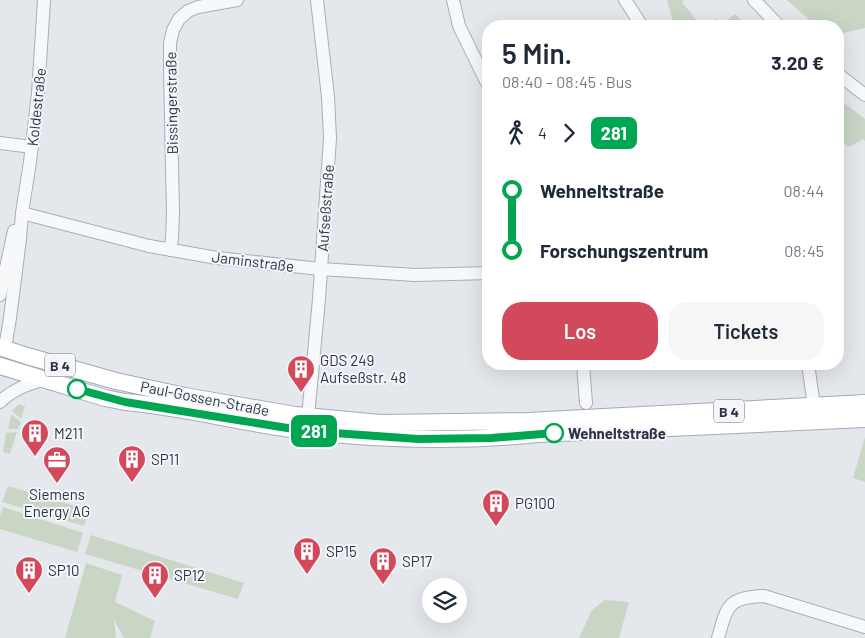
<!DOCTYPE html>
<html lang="de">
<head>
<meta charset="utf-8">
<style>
  body { margin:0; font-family:Barlow,sans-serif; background:#f6f6f7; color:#1f2937; height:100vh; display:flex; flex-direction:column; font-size:19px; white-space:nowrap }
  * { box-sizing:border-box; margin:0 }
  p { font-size:16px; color:#747a83 }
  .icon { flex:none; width:28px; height:28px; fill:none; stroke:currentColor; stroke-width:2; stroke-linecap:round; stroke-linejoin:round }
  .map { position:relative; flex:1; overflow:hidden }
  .sheet { position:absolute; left:482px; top:20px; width:362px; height:350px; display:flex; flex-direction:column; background:#fff; border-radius:20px; box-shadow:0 5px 20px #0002 }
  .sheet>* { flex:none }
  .badge { padding:0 10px; border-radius:8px; font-size:18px; line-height:32px }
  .tools { position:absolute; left:422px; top:578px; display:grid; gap:10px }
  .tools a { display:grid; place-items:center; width:45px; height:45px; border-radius:50%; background:#fff; box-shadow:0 5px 20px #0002; font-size:25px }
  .map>.badge { position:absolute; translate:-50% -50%; box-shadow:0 0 0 2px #fff }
  .legs { display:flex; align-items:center; gap:8px; height:55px; padding:0 20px; font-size:16px }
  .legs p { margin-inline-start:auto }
  .overview { display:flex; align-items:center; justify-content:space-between; height:85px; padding:0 20px }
  h1 { font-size:28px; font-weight:600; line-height:38px }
  .primary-button { display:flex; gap:10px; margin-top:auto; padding:10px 20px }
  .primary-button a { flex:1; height:58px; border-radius:20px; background:#d1495b; color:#fff; font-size:20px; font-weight:600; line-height:58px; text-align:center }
  .primary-button a+a { background:#f6f6f7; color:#1f2937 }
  ul { padding:0 20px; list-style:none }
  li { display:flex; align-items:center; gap:18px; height:60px; font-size:19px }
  li i { display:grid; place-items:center; width:8px; height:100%; margin:0 6px; background:currentColor }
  li i::after { content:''; width:12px; height:12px; margin:-6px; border:4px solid; border-radius:50%; background:#fff }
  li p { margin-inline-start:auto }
  li:first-child i { background:linear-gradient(#0000 50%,currentColor 0) }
  li:last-child i { background:linear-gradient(currentColor 50%,#0000 0) }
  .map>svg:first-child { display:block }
  .green { fill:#c9d6c5 }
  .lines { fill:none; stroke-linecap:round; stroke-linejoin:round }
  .minor-casing { stroke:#a9aeb7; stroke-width:14 }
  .major-casing { stroke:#a3abb8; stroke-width:18 }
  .minor { stroke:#f7f8fa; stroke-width:12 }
  .major { stroke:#fff; stroke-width:16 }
  .line-1-casing { stroke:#fff; stroke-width:11 }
  .line-1 { stroke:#00a651; stroke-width:8 }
  .stop-1-dot { fill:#fff; stroke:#00a651; stroke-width:2.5 }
  .labels { text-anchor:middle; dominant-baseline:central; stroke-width:4; stroke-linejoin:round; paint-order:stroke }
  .shield { fill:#f4f6f9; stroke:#676e7b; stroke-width:1 }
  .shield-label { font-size:14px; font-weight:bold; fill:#2b3445 }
  .street-label { font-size:15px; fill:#2b3445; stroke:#f4f6f9 }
  .poi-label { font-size:15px; fill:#2b3445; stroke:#f4f6f9; text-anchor:start }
  .stop-label { font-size:15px; font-weight:bold; fill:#2b3445; stroke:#f4f6f9; text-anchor:start }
</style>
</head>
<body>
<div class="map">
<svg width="865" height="638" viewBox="0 0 865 638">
  <rect width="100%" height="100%" fill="#e4e7ec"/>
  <path class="green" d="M667 0H684L682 2 698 22 674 26Z
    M787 0H865V28L839 34V26H816Z
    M735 14 747 26H717L715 20 716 18 721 25Z
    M839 99 865 119V141L863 139 849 147 839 140Z
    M19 404 25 406 21 419 12 411Z
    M11 414 21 422 18 429H8Z
    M17 432 10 454 3 452 6 433Z
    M865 437V482L853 478Z
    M8 486 89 510 84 526 2 502Z
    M3 507 83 533 77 552 0 529V516Z
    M91 535 244 583 238 599 85 554Z
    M86 563 122 575 115 602 155 621 150 638H124L114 620 116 638H65Z
    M605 600 629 602 619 638H579L592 610Z"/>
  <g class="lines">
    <g class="minor-casing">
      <path id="minor" d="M453 0 459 26 489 87
        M625 0 642 26
        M754 0 779 26
        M839 75 865 95
        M0 143 32 147
        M22 213 149 246 217 258 321 269 415 275 489 273
        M170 250 172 239 173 212 170 70V43L173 30 179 19 188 11 198 7 237 0
        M0 295 14 231
        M5 348 10 318 20 239 22 213 30 162 38 94 44 0
        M583 364 586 403
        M808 364 814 406
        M0 402C12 390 26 384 44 380
        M308 417 319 299 330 138 328 97 317 0
        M718 638C727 607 727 597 764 596L865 627"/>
    </g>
    <g class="major-casing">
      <path id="major" d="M0 347 27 356 116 381 185 396 295 415 380 423 528 421 865 403
        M0 366 105 398 125 402C185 407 245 424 305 431 382 440 460 442 537 434L865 419"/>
    </g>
    <use href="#minor" class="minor"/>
    <use href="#major" class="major"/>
  </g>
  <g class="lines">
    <g class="line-1-casing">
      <path id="line-1" d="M77 389 125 402 306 431 418 439 491 438 554 433"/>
    </g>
    <use href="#line-1" class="line-1"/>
  </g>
  <defs>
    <g id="building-pin" transform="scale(1.4375)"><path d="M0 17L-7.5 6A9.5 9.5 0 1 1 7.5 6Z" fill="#d1495b" stroke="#f4f6f9"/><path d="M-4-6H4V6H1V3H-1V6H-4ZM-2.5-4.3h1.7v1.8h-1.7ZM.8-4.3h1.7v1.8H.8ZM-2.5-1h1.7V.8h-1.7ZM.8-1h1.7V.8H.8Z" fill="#fff"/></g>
    <g id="office-pin" transform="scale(1.4375)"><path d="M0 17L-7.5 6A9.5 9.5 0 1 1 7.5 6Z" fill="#d1495b" stroke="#f4f6f9"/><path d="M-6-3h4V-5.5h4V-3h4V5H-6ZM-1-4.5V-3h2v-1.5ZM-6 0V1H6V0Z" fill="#fff"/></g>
  </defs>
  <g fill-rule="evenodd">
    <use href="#building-pin" x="301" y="369"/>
    <use href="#building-pin" x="35" y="433"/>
    <use href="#building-pin" x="132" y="459"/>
    <use href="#office-pin" x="57" y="460"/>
    <use href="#building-pin" x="496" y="503"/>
    <use href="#building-pin" x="307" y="551"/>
    <use href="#building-pin" x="383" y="561"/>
    <use href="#building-pin" x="29" y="570"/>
    <use href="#building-pin" x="155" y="575"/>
  </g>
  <g class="stop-1-dot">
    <circle cx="77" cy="389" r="9"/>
    <circle cx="554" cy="433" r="9"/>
  </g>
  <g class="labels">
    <g class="shield">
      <rect x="45" y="353.5" width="30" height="23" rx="4"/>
      <rect x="714" y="399.5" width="30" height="23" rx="4"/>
    </g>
    <g class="shield-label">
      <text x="60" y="365">B 4</text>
      <text x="729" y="411">B 4</text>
    </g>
    <g class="street-label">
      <text transform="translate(171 103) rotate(-91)">Bissingerstraße</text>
      <text transform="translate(36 107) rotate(-84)">Koldestraße</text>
      <text transform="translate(325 208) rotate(-86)">Aufseßstraße</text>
      <text transform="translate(253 261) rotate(7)">Jaminstraße</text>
      <text transform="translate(205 398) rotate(11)">Paul-Gossen-Straße</text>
    </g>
    <g class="poi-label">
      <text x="320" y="360">GDS 249<tspan x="320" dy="17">Aufseßstr. 48</tspan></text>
      <text x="54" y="433">M211</text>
      <text x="151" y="459">SP11</text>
      <text x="57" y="494" text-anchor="middle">Siemens<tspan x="57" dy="17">Energy AG</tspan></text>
      <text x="515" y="503">PG100</text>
      <text x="326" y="551">SP15</text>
      <text x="402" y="561">SP17</text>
      <text x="48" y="570">SP10</text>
      <text x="174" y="575">SP12</text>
    </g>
    <g class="stop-label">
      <text x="568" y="433">Wehneltstraße</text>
    </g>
  </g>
</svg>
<div class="tools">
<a><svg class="icon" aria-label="layers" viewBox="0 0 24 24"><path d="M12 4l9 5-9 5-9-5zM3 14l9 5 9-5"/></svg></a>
</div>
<b class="badge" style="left:314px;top:431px;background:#00a651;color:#fff">281</b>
<section class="sheet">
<div class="overview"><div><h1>5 Min.</h1><p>08:40 – 08:45 · Bus</p></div><b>3.20 €</b></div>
<div class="legs"><svg class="icon" aria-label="walk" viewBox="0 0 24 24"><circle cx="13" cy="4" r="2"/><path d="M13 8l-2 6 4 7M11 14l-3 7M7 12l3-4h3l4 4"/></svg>4<svg class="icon" aria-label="forward" viewBox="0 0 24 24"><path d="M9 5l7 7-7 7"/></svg><b class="badge" style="background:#00a651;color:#fff">281</b></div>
<ul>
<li><i style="color:#00a651"></i><b>Wehneltstraße</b><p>08:44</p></li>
<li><i style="color:#00a651"></i><b>Forschungszentrum</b><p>08:45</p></li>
</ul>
<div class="primary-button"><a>Los</a><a>Tickets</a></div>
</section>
</div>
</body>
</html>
